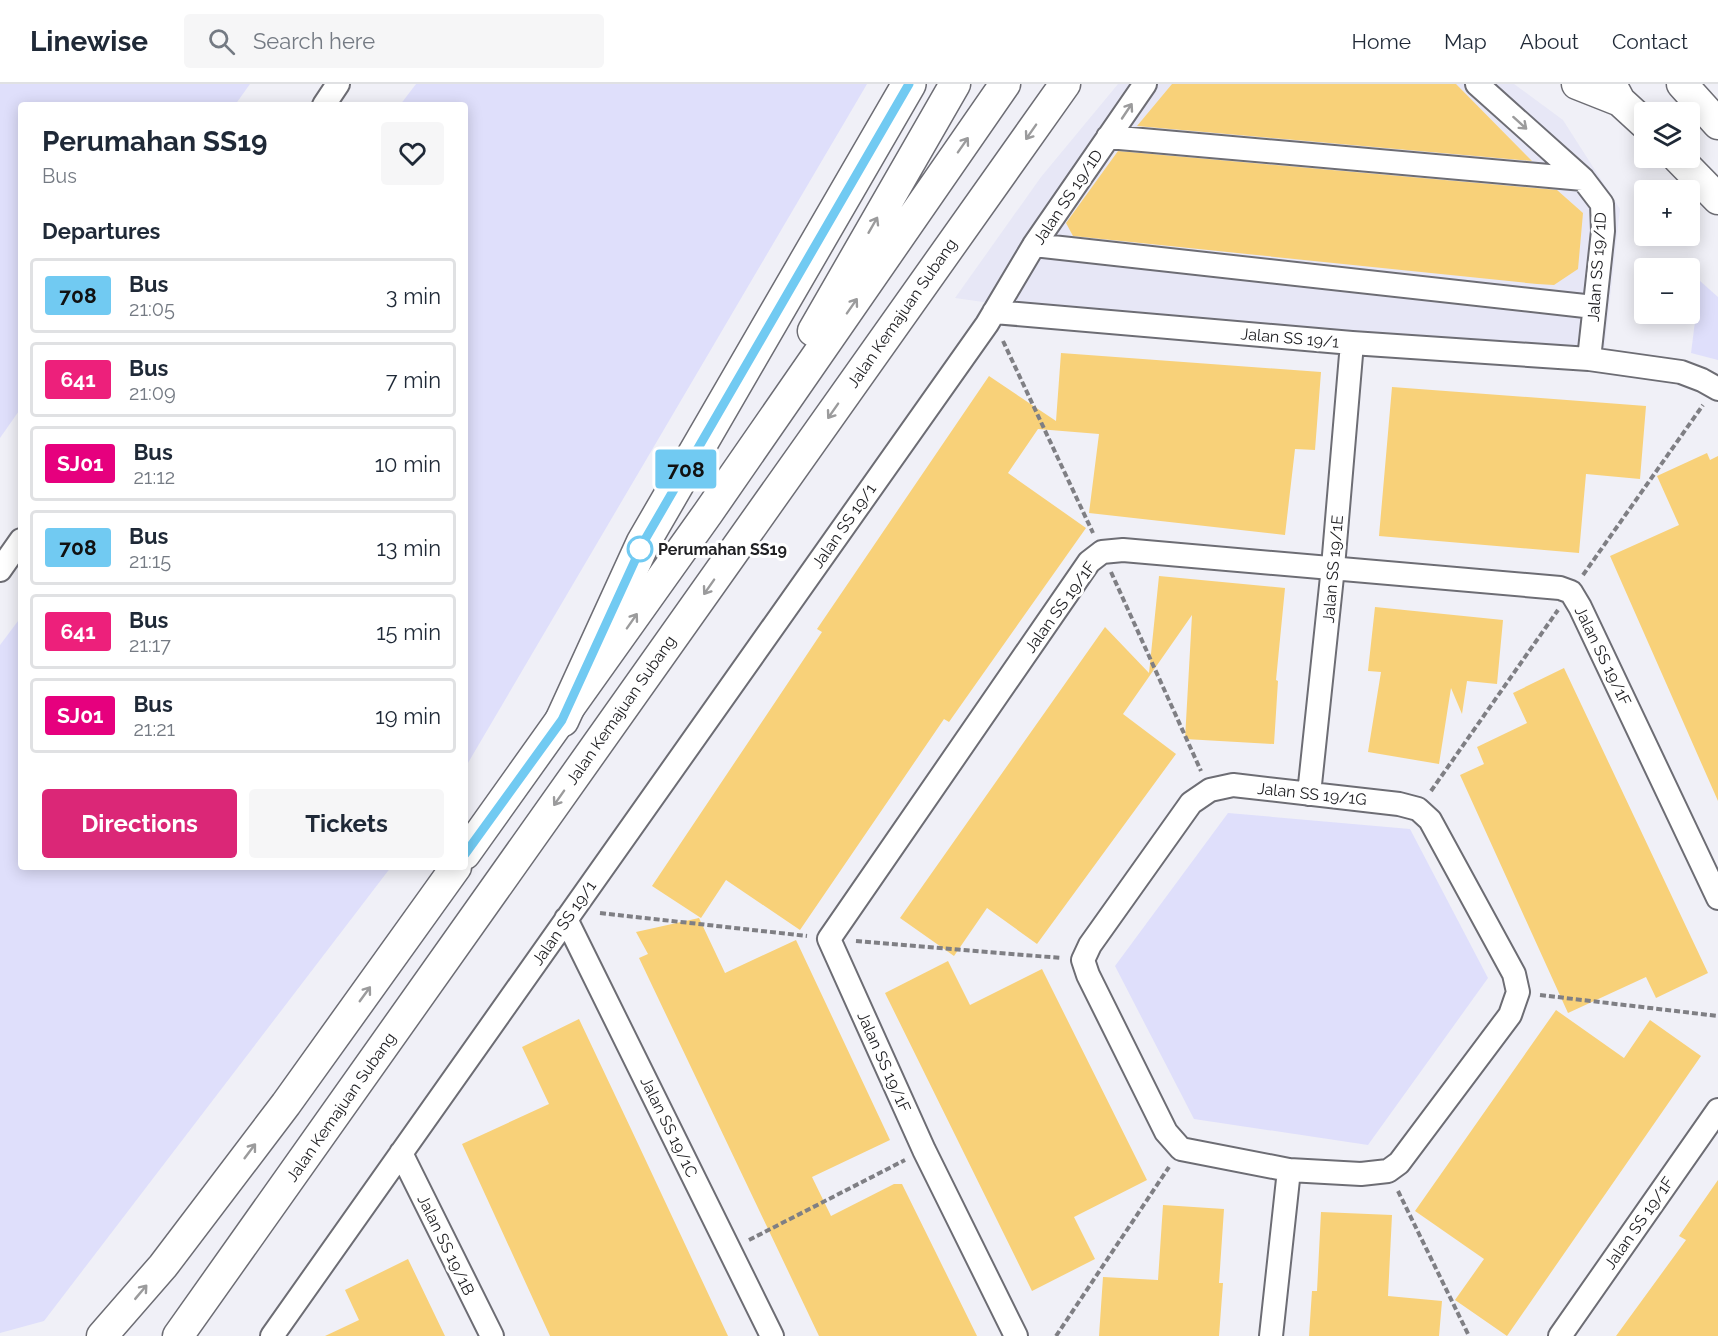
<!DOCTYPE html>
<html lang="en">
<head>
<meta charset="utf-8">
<style>
  body { margin:0; font-family:Raleway,sans-serif; background:#f6f6f7; color:#1f2937; height:100vh; display:flex; flex-direction:column; font-size:22px; white-space:nowrap }
  * { box-sizing:border-box; margin:0 }
  p { font-size:20px; color:#747a83 }
  .icon { flex:none; width:33px; height:33px; fill:none; stroke:currentColor; stroke-width:2; stroke-linecap:round; stroke-linejoin:round }
  .map { position:relative; flex:1; overflow:hidden }
  .panel { position:absolute; left:18px; top:18px; width:450px; height:768px; display:flex; flex-direction:column; background:#fff; border-radius:6px; box-shadow:0 3px 15px #0003 }
  .panel>* { flex:none }
  .badge { padding:0 12px; border-radius:4px; font-size:21px; line-height:39px }
  .buttons { position:absolute; left:1634px; top:18px; display:grid; gap:12px }
  .buttons a { display:grid; place-items:center; width:66px; height:66px; border-radius:6px; background:#fff; box-shadow:0 3px 15px #0003; font-size:30px }
  .map>.badge { position:absolute; translate:-50% -50%; box-shadow:0 0 0 3px #fff }
  h2 { padding:0 24px; font-size:22px; line-height:54px }
  .round { display:grid; place-items:center; flex:none; width:63px; height:63px; border-radius:6px; background:#f6f6f7 }
  .headline { display:flex; align-items:center; justify-content:space-between; height:102px; padding:0 24px }
  h1 { font-size:28px; font-weight:700; line-height:45px }
  .primary-button { display:flex; gap:12px; margin-top:auto; padding:12px 24px }
  .primary-button a { flex:1; height:69px; border-radius:6px; background:#db2777; color:#fff; font-size:24px; font-weight:700; line-height:69px; text-align:center }
  .primary-button a+a { background:#f6f6f7; color:#1f2937 }
  ul { padding:0; list-style:none }
  li { display:flex; align-items:center; gap:18px; height:75px; margin:0 12px 9px; padding:0 12px; border:3px solid #e0e1e3; border-radius:6px }
  li div { flex:1 }
  li b { display:block; font-size:22px }
  li em { font-style:normal }
  li .badge { min-width:66px; font-weight:700; text-align:center }
  header { display:flex; align-items:center; gap:36px; box-sizing:border-box; height:84px; padding:0 30px; background:#fff; border-bottom:2px solid #e0e1e3 }
  header strong { font-size:28px }
  nav { display:flex; gap:33px; margin-inline-start:auto; font-size:21px }
  .search { width:420px; height:54px; background:#f6f6f7; display:flex; align-items:center; gap:15px; box-sizing:border-box; padding:0 21px; border-radius:6px; color:#747a83; font-size:22px }
  .map>svg:first-child { display:block }
  .built { fill:#e7e7f6 }
  .green { fill:#dfdffb }
  .building { fill:#f8d179 }
  .lines { fill:none; stroke-linecap:round; stroke-linejoin:round }
  .minor-casing { stroke:#6d6d74; stroke-width:26 }
  .major-casing { stroke:#6d6d74; stroke-width:33 }
  .highway-casing { stroke:#6d6d74; stroke-width:36 }
  .path { stroke:#7f7f84; stroke-width:4; stroke-dasharray:6 3; stroke-linecap:butt }
  .minor { stroke:#fff; stroke-width:22 }
  .major { stroke:#fff; stroke-width:30 }
  .highway { stroke:#fff; stroke-width:33 }
  .oneway { stroke:#9b9b9c }
  .line-casing { stroke:#fff; stroke-width:14 }
  .line { stroke:#71caf2; stroke-width:9 }
  .stop-dot { fill:#fff; stroke:#71caf2; stroke-width:3 }
  .labels { text-anchor:middle; dominant-baseline:central; stroke-width:6; stroke-linejoin:round; paint-order:stroke }
  .street-label { font-size:16px; fill:#212124; stroke:#fff }
  .stop-label { font-size:16px; font-weight:bold; fill:#212124; stroke:#fff; text-anchor:start }
</style>
</head>
<body>
<header>
<strong>Linewise</strong>
<div class="search"><svg class="icon" aria-label="search" viewBox="0 0 24 24"><circle cx="10" cy="10" r="6"/><path d="M15 15l6 6"/></svg>Search here</div>
<nav><a>Home</a><a>Map</a><a>About</a><a>Contact</a></nav>
</header>
<div class="map">
<svg width="1718" height="1252" viewBox="0 0 1718 1252">
  <rect width="100%" height="100%" fill="#f0f0f7"/>
  <path class="built" d="M1118 0H1514L1563 36 1620 125 1602 287 1342 270 955 214 1041 93Z"/>
  <path class="green" d="M0 0H250L235 21H21V324L0 354Z
    M416 0H867L465 684V21H400Z
    M1700 197 1718 213V276L1691 269Z
    M21 533V783H391L44 1237 0 1249V561Z
    M1228 729 1410 745 1488 894 1368 1061 1194 1035 1115 882Z"/>
  <path class="building" d="M1172 0H1456L1532 77 1137 42Z
    M1118 67 1557 106 1583 129 1578 185 1554 201 1537 200 1073 152 1066 139Z
    M1061 269 1321 288 1315 366 1295 365 1285 451 1089 429 1099 350 1038 345 1008 389 1086 444 949 638 944 635 800 846 726 796 701 834 652 802 822 548 817 545 989 292 1056 337Z
    M1392 303 1646 322 1640 395 1586 390 1579 469 1379 452Z
    M1707 369 1710 376 1718 372V717L1610 472 1679 441 1657 392Z
    M1159 492 1285 504 1276 596 1278 597 1274 660 1185 655 1192 531 1123 630 1176 670 1037 860 987 824 954 872 900 834 1105 543 1149 589Z
    M1375 523 1503 536 1497 600 1467 597 1462 630 1451 604 1439 680 1368 668 1381 588 1368 587Z
    M1564 584 1708 889 1656 914 1646 893 1568 929 1460 691 1484 680 1477 663 1527 639 1513 609Z
    M699 834 725 889 796 856 890 1056 812 1093 831 1132 894 1100H902L977 1252H819L639 874 648 870 636 848Z
    M948 877 970 921 1042 885 1147 1096 1074 1133 1095 1175 1032 1207 885 909Z
    M1556 926 1624 974 1650 936 1701 972 1507 1252 1455 1216 1484 1175 1415 1127Z
    M579 935 632 1047 728 1252H550L462 1060 549 1020 522 963Z
    M1718 1096V1252H1616L1686 1156 1679 1152Z
    M1163 1121 1224 1125 1219 1199H1223L1219 1252H1099L1103 1193 1158 1196Z
    M1321 1128 1392 1131 1388 1212 1442 1217 1439 1252H1309L1312 1207H1317Z
    M408 1175 445 1252H325L359 1236 345 1206Z"/>
  <g class="lines">
    <g class="minor-casing">
      <path id="minor" d="M1477 0 1583 95 1602 120 1603 147 1589 275
        M324 21 338 0
        M1108 53 1583 95
        M1034 161 1594 223
        M994 228 1352 259 1589 275 1681 288 1702 296 1718 305
        M0 486 21 456
        M1233 701 1399 720 1418 725 1430 736 1514 890 1518 908 1510 931 1399 1079 1388 1087 1361 1090 1289 1086 1181 1065 1166 1048 1088 891 1083 876 1090 861 1191 719 1210 706Z
        M1309 710 1333 483 1352 259
        M566 835 772 1252
        M401 1069 492 1252
        M272 1252 987 240 1034 161 1145 0
        M1016 1252 924 1066 829 855 1089 478 1102 468 1123 466 1560 504 1571 508 1580 523 1718 814
        M1271 1252 1289 1086
        M1560 1252 1718 1026"/>
    </g>
    <g class="major-casing">
      <path id="major" d="M1577 0 1620 17
        M1611 0 1620 17 1644 39
        M1682 0 1718 40
        M1678 74 1718 115
        M813 247 955 0
        M465 770 708 429 1005 0
        M102 1252 163 1182 286 1020 456 783
        M178 1252 1065 0"/>
    </g>
    <g class="highway-casing">
      <path id="highway" d="M562 636 643 459 909 0"/>
    </g>
    <path class="path" d="M1003 257 1093 449
      M1111 488 1201 687
      M1583 491 1703 321
      M1431 707 1558 526
      M600 829 807 852
      M856 857 1061 874
      M1540 911 1718 932
      M1398 1107 1469 1252
      M749 1156 905 1076
      M1056 1252 1169 1083"/>
    <use href="#minor" class="minor"/>
    <use href="#major" class="major"/>
    <use href="#highway" class="highway"/>
  </g>
  <defs><path id="oneway-shaft" d="M-6 0H5M1.5-3L5.5 0L1.5 3" fill="none" stroke-width="1.6" stroke-linecap="round" stroke-linejoin="round" transform="scale(1.5)"/></defs>
  <g class="oneway">
    <use href="#oneway-shaft" transform="translate(1127 27) rotate(-56)"/>
    <use href="#oneway-shaft" transform="translate(1520 39) rotate(42)"/>
    <use href="#oneway-shaft" transform="translate(1031 48) rotate(125)"/>
    <use href="#oneway-shaft" transform="translate(963 61) rotate(-55)"/>
    <use href="#oneway-shaft" transform="translate(873 141) rotate(-60)"/>
    <use href="#oneway-shaft" transform="translate(852 222) rotate(-55)"/>
    <use href="#oneway-shaft" transform="translate(833 327) rotate(125)"/>
    <use href="#oneway-shaft" transform="translate(709 503) rotate(125)"/>
    <use href="#oneway-shaft" transform="translate(632 537) rotate(-55)"/>
    <use href="#oneway-shaft" transform="translate(559 714) rotate(125)"/>
    <use href="#oneway-shaft" transform="translate(365 910) rotate(-54)"/>
    <use href="#oneway-shaft" transform="translate(250 1067) rotate(-53)"/>
    <use href="#oneway-shaft" transform="translate(141 1208) rotate(-50)"/>
  </g>
  <g class="lines">
    <g class="line-casing">
      <path id="line" d="M465 770 562 636 643 459 909 0"/>
    </g>
    <use href="#line" class="line"/>
  </g>
  <circle class="stop-dot" cx="640" cy="465" r="12"/>
  <g class="labels">
    <g class="street-label">
      <text transform="translate(1068 113) rotate(-56)">Jalan SS 19/1D</text>
      <text transform="translate(1597 183) rotate(-86)">Jalan SS 19/1D</text>
      <text transform="translate(902 229) rotate(-55)">Jalan Kemajuan Subang</text>
      <text transform="translate(1290 254) rotate(5)">Jalan SS 19/1</text>
      <text transform="translate(844 442) rotate(-55)">Jalan SS 19/1</text>
      <text transform="translate(1333 485) rotate(-85)">Jalan SS 19/1E</text>
      <text transform="translate(1060 523) rotate(-54)">Jalan SS 19/1F</text>
      <text transform="translate(1603 572) rotate(64)">Jalan SS 19/1F</text>
      <text transform="translate(621 626) rotate(-55)">Jalan Kemajuan Subang</text>
      <text transform="translate(1312 710) rotate(6)">Jalan SS 19/1G</text>
      <text transform="translate(564 839) rotate(-55)">Jalan SS 19/1</text>
      <text transform="translate(884 978) rotate(66)">Jalan SS 19/1F</text>
      <text transform="translate(341 1023) rotate(-55)">Jalan Kemajuan Subang</text>
      <text transform="translate(669 1043) rotate(64)">Jalan SS 19/1C</text>
      <text transform="translate(1639 1139) rotate(-55)">Jalan SS 19/1F</text>
      <text transform="translate(446 1161) rotate(64)">Jalan SS 19/1B</text>
    </g>
    <g class="stop-label">
      <text x="658" y="465">Perumahan SS19</text>
    </g>
  </g>
</svg>
<div class="buttons">
<a><svg class="icon" aria-label="layers" viewBox="0 0 24 24"><path d="M12 4l9 5-9 5-9-5zM3 14l9 5 9-5"/></svg></a>
<a>+</a>
<a>−</a>
</div>
<b class="badge" style="left:686px;top:385px;background:#71caf2;color:#111">708</b>
<section class="panel">
<div class="headline"><div><h1>Perumahan SS19</h1><p>Bus</p></div><a class="round"><svg class="icon" aria-label="heart" viewBox="0 0 24 24"><path d="M12 20l-8-8c-3-5 5-10 8-4 3-6 11-1 8 4z"/></svg></a></div>
<h2>Departures</h2>
<ul>
<li><span class="badge" style="background:#71caf2;color:#111">708</span><div><b>Bus</b><p>21:05</p></div><em>3 min</em></li>
<li><span class="badge" style="background:#ed207b;color:#fff">641</span><div><b>Bus</b><p>21:09</p></div><em>7 min</em></li>
<li><span class="badge" style="background:#e6007e;color:#fff">SJ01</span><div><b>Bus</b><p>21:12</p></div><em>10 min</em></li>
<li><span class="badge" style="background:#71caf2;color:#111">708</span><div><b>Bus</b><p>21:15</p></div><em>13 min</em></li>
<li><span class="badge" style="background:#ed207b;color:#fff">641</span><div><b>Bus</b><p>21:17</p></div><em>15 min</em></li>
<li><span class="badge" style="background:#e6007e;color:#fff">SJ01</span><div><b>Bus</b><p>21:21</p></div><em>19 min</em></li>
</ul>
<div class="primary-button"><a>Directions</a><a>Tickets</a></div>
</section>
</div>
</body>
</html>
